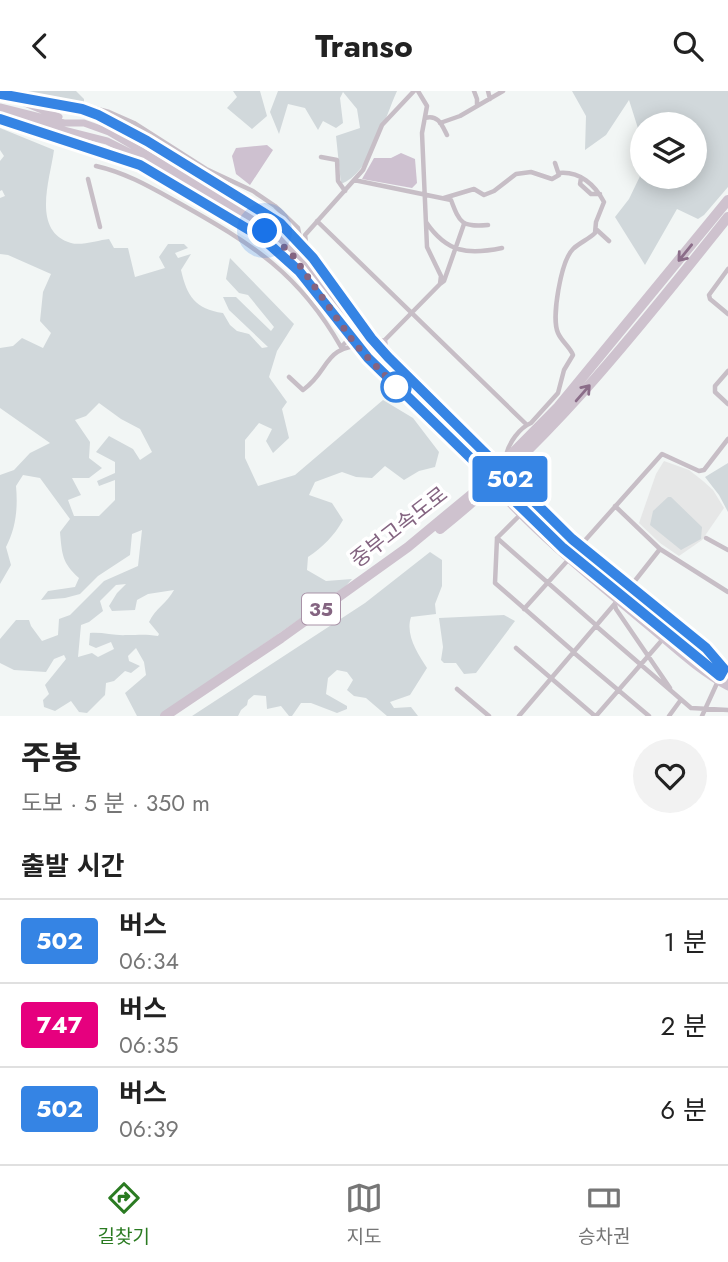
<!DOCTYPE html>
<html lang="ko">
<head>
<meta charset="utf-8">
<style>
  body { margin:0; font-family:Jost,"Noto Sans KR",sans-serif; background:#f2f2f2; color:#222; height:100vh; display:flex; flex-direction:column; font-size:26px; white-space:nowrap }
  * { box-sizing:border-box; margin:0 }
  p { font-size:23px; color:#767676 }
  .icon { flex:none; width:38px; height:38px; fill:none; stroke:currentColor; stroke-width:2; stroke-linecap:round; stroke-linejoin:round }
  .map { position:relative; height:625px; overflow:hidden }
  .details { display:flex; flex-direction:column; background:#fff; flex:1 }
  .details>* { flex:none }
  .badge { padding:0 14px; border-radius:5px; font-size:24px; line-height:46px }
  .fabs { position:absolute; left:630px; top:21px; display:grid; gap:14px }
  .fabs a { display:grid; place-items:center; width:77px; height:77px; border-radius:50%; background:#fff; box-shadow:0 4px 18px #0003; font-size:35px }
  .you { position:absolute; width:35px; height:35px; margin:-18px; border:5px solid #fff; border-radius:50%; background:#1a73e8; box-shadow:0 0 0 10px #1a73e833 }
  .map>.badge { position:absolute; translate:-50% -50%; box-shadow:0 0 0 4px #fff }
  h2 { padding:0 21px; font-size:26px; line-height:63px }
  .round { display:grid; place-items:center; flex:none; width:74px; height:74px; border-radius:37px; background:#f2f2f2 }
  .summary { display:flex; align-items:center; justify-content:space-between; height:119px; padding:0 21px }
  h1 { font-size:33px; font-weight:700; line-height:52px }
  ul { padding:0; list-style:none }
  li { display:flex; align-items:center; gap:21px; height:84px; padding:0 21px; border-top:2px solid #e0e0e0 }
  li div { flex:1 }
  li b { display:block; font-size:26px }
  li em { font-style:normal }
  li .badge { min-width:77px; font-weight:700; text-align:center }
  header { display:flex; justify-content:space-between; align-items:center; height:91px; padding:0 21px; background:#fff; font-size:32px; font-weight:700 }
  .tab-bar { display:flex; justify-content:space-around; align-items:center; height:98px; border-top:2px solid #e0e0e0; background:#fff; font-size:19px; color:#767676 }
  .tab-bar a { display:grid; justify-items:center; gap:4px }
  .tab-bar .current { color:#2b7b22 }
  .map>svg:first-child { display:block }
  .built { fill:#e6e7e7 }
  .green { fill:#d1d8db; fill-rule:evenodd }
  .water { fill:#cec1d0 }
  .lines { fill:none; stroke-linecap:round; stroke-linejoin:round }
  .minor { stroke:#c7bec6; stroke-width:4.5 }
  .secondary { stroke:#cec2ce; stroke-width:7 }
  .motorway { stroke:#cec2ce; stroke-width:10 }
  .oneway { stroke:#8b6d89 }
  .line-casing { stroke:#fff; stroke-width:16 }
  .line { stroke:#3584e4; stroke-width:10 }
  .walk { stroke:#846481; stroke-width:7; stroke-dasharray:0 12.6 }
  .stop-dot { fill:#fff; stroke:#3584e4; stroke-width:3.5 }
  .labels { text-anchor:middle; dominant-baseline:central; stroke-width:7; stroke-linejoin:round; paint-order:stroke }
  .shield { fill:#fff; stroke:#a992a7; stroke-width:2 }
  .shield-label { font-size:19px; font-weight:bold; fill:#846481 }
  .street-label { font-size:21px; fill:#846481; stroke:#fff }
</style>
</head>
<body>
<header><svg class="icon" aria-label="back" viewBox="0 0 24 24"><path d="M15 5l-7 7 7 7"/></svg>Transo<svg class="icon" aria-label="search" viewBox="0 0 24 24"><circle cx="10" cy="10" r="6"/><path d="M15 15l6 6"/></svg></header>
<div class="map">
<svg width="728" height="625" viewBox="0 0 728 625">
  <rect width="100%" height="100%" fill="#f2f6f5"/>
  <path class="built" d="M664 370 689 379 703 390 713 399 724 417 702 449 679 465 660 452 639 432 656 383Z"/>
  <path class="green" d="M24 0H76L84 8V12Z
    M233 0H260L267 25 252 38 227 17 237 6Z
    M278 0H397C385 26 370 83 341 93L336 45 360 37 357 18 343 1 340 7 343 32 336 37 323 30 318 39 305 17 288 13 279 43 270 21Z
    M572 0H728V96L704 124 698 128 677 118 645 174 615 126 629 108 642 81V86H695V33H642V50L629 9 606 44 585 59 586 25Z
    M0 37 54 59C50 89 31 140 71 152 81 155 99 149 109 148L114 157H128L135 186 165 177 159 166 168 153H184L188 157 175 162 178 167 191 163 181 179C187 205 195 218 223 222L230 234 237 240 249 243 262 257 268 256 229 219 223 206H236L271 240 274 236 248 204 239 202 226 188 230 167 294 233 277 260 269 286 287 311 282 318 289 347 273 362 266 350 272 338 259 332 245 349V367L258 395 295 384 383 309 413 327 439 361 435 376 419 380 404 389 385 375 372 387 356 386 342 381 315 391 309 404 332 412 343 429C334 445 323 456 308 466L307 479 326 490 352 488 343 498 160 625H137L125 602 146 584 144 571 136 557 128 565 129 570 140 575 131 582 125 580 114 590 106 592 105 604 87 622 79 621 71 610 55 620 44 616 43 609 49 603 45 594 66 568 64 564 54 568 46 581 14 579 0 572V548L16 529H29L31 535 42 550 58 544 59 528 70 524 104 490 138 475 142 439 132 443 130 464 98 485 80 503 65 507 41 509 48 500 75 496 79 487C62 472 62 463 60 441L70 428 40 387 23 384 16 395C18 417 16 437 6 456L11 474 0 493V384L14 379 30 362 50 352 0 317V257L13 255 22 247 43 257 51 242 40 230 43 201 51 183 8 164 0 163V107L5 105 2 99 0 100V70L4 65 0 59ZM99 312 121 328 140 338 152 361 140 369 133 358 109 345 96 361 115 371V382L97 390 99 395 115 389V409L99 425H74L68 409 81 404 72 387H89L102 377 89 367 90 351 75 329 86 325ZM126 493 117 502 109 515 112 520 135 519 137 509 148 503 174 499C167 512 155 518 149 531L159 543 158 545C146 543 139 544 127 544 115 545 103 541 90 542L89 554 96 557 111 551 114 558 98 566 92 562 78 566 81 534 89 531 103 520 100 510 116 494Z
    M728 372V421L719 404 705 386Z
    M668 406H671L702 436 701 448 681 459 650 434 653 420Z
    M430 461 442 469V495L435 513 436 523 411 526C405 544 418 563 427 577L410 604 390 611 394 617 411 616 418 625H387L366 607 354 605 347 599 353 589 347 581 337 579 328 587 326 603 347 615V618L337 622 311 612H301L292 625H289L281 615 267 618 266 605 254 604 248 609 247 614 241 619 238 625H192L365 512Z
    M504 524 515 530 476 582 464 583 456 572H444L441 569 443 556 439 527Z"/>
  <path class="water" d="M267 54 273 59 250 94 236 83 232 65 236 57Z
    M401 62 415 68 417 92 412 97 362 88 374 67H391Z"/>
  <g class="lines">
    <path class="minor" d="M474 0 477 8V14
      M488 0 490 8
      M90 16 109 21 134 32 206 78 253 100 275 115 298 137 301 152
      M425 27C438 23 442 34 447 44
      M440 32 460 25 503 0
      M321 66 337 69 338 90 345 100
      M96 75C127 82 152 97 179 112 252 153 299 182 341 256L351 246
      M581 87 580 93 591 103H600
      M88 88 100 136
      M354 89 451 109C460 133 462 136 488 134
      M444 107 474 98 484 104 494 100 516 83 531 81 552 88 559 84 555 72
      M317 130 526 333
      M426 131C447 162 468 164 502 157
      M597 139 609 150
      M307 159 305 144 363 79 382 34 414 0
      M728 178 709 204 710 208 728 223
      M440 193 444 190 464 133
      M373 261 440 193 441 185 427 156 422 42 427 15 418 0
      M728 280 715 295V301L728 313
      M289 286 303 299C332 278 321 255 368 254
      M506 364C509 352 519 337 531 332L558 302 564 279 573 264C570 256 562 251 558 242 551 227 561 170 573 158 579 152 589 148 595 142L596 131 604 111C595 94 580 80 559 82
      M615 415 660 458 728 501
      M520 424 497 447 495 492 574 561
      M497 447 596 534
      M706 447 728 459
      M580 455 662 363 699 380 704 379 728 348
      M630 496 660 458
      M615 514 616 518 670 597
      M524 518 569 468
      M596 535 691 617 728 619
      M516 557 595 625
      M573 561 649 625
      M457 598 489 625
      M519 625 618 509
      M596 625 663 548
      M669 625 680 610
      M702 625 718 590"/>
    <path class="secondary" d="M0 3 81 18 98 24 147 50 280 132 313 167 371 247 374 250 384 251 385 262 572 448 702 553 724 578
      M15 8 59 26
      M0 16 64 32H84L109 41 268 134C317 171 342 229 384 272 448 338 513 403 582 465 622 501 667 534 710 567
      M0 23 107 50 143 68 273 145 297 169 355 253 413 312 579 471 715 582 728 590
      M0 28 130 70 151 80 261 146 289 170 305 188
      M496 398C540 447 592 488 643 531 670 553 696 579 728 596"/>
    <path class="motorway" d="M440 438C552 349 639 237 728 126
      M165 625 281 547 408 456 472 403 558 316 728 109"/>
  </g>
  <defs><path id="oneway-shaft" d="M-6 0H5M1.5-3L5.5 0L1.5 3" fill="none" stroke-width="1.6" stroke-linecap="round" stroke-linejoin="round" transform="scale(1.75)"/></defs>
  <g class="oneway">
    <use href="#oneway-shaft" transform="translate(685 162) rotate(129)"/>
    <use href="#oneway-shaft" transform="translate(583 302) rotate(-49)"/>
  </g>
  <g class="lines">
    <g class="line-casing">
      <path id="line" d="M0 3 82 18 98 24 147 50 280 132 313 167 371 247 388 266 572 448 706 557 724 578 720 585 563 457 368 267 299 180 261 146 140 74 0 28"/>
    </g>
    <use href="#line" class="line"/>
    <path class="walk" d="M265 140 291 162 355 253 396 296"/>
  </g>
  <circle class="stop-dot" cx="396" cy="296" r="14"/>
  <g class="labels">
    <rect class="shield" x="302" y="502.5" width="38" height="31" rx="5"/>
    <g class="shield-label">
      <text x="321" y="518">35</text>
    </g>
    <g class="street-label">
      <text transform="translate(399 436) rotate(-38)">중부고속도로</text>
    </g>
  </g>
</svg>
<div class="fabs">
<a><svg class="icon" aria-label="layers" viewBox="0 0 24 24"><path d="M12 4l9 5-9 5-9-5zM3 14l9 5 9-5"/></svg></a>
</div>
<div class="you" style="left:265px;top:140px"></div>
<b class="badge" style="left:510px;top:388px;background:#3584e4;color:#fff">502</b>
</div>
<section class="details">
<div class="summary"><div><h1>주봉</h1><p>도보 · 5 분 · 350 m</p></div><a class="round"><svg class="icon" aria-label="heart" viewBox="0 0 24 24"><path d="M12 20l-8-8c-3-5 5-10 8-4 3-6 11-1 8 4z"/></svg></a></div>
<h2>출발 시간</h2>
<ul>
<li><span class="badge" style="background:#3584e4;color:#fff">502</span><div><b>버스</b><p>06:34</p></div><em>1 분</em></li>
<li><span class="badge" style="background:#e6007e;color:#fff">747</span><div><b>버스</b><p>06:35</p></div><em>2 분</em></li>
<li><span class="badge" style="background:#3584e4;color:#fff">502</span><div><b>버스</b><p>06:39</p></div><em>6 분</em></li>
</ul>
</section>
<nav class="tab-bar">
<a class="current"><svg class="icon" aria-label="directions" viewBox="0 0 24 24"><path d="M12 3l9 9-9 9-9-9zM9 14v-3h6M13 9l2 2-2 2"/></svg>길찾기</a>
<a><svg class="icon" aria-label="map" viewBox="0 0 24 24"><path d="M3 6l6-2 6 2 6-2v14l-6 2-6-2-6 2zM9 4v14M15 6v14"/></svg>지도</a>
<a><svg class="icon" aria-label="tickets" viewBox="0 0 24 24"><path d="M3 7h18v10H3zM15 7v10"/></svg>승차권</a>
</nav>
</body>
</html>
